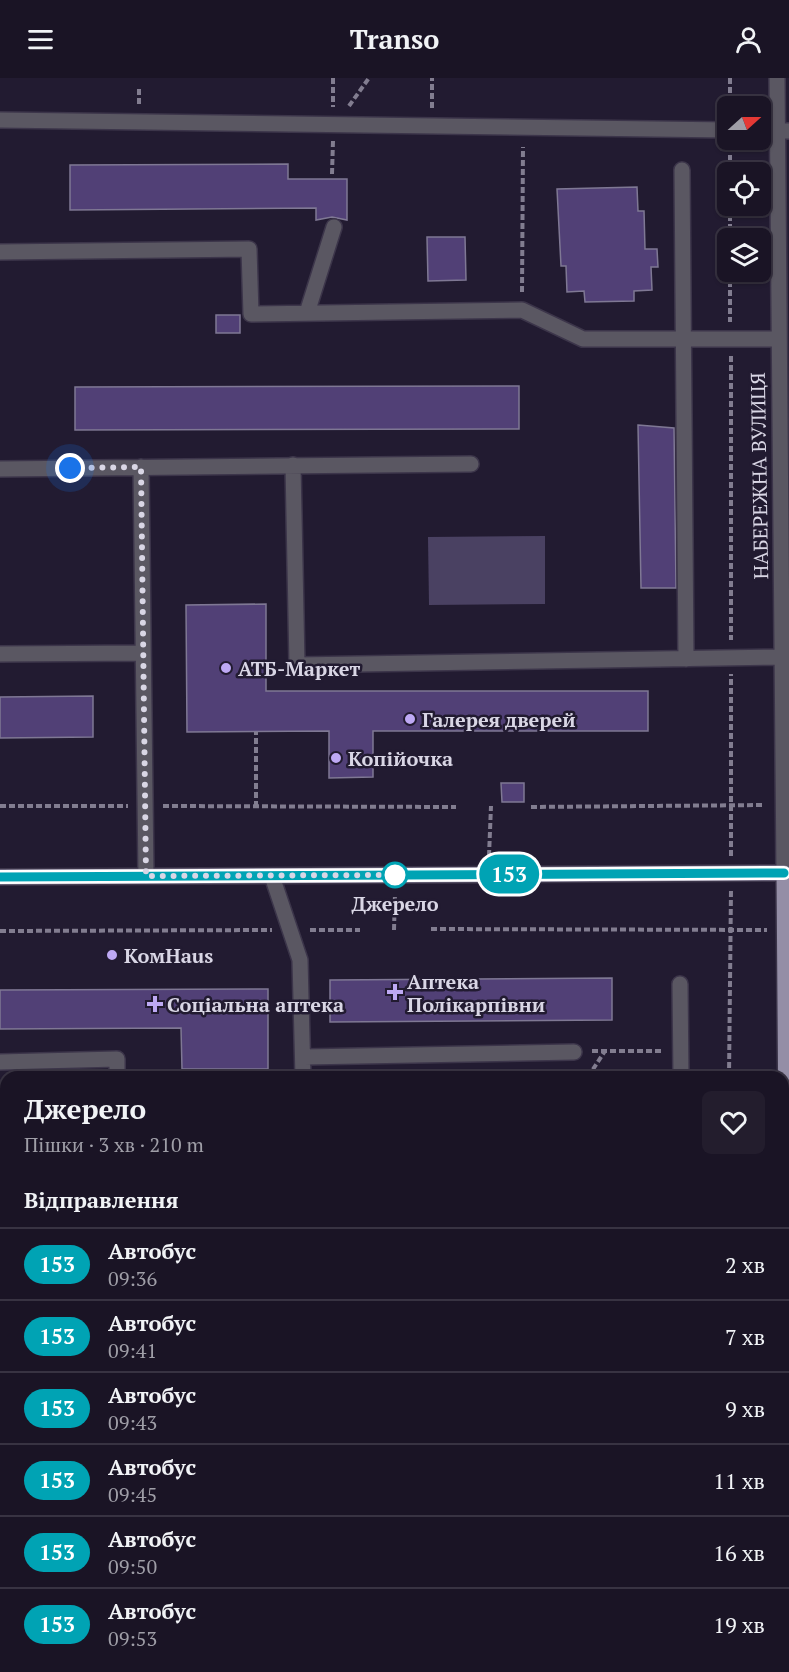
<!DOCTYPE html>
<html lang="uk">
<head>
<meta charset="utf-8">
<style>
  body { margin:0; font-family:"PT Serif",serif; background:#231d2d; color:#f1f3f6; height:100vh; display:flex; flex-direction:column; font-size:22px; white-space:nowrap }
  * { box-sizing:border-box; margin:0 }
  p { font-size:20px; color:#9f9ea7 }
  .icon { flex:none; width:33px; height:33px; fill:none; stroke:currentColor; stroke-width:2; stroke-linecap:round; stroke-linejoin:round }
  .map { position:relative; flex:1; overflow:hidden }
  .details { position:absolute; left:0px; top:993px; width:789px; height:602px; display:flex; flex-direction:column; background:#1a1425; border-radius:18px 18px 0 0; box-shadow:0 2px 4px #0004,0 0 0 2px #383342 }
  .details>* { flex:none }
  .badge { padding:0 12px; border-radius:20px; font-size:21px; line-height:39px }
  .needle { width:39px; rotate:69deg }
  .fabs { position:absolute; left:717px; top:18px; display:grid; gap:12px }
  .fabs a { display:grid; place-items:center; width:54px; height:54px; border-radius:9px; background:#1a1425; box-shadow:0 2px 4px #0004,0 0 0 2px #383342; font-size:30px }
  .you { position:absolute; width:30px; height:30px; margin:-15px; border:4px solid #fff; border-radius:50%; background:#1a73e8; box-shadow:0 0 0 9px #1a73e833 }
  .map>.badge { position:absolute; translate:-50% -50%; box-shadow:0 0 0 3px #fff }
  h2 { padding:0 24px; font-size:22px; line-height:54px }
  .round { display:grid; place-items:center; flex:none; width:63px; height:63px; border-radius:9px; background:#231d2d }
  .headline { display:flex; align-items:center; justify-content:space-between; height:102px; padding:0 24px }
  h1 { font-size:28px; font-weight:700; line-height:45px }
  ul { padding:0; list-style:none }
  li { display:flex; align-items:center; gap:18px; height:72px; padding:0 24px; border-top:2px solid #383342 }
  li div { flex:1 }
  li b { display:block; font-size:22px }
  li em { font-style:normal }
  li .badge { min-width:66px; font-weight:700; text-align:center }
  header { display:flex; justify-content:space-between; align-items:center; height:78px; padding:0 24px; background:#1a1425; font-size:27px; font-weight:700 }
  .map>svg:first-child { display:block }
  .green { fill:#4a4162 }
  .building { fill:#514076; stroke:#7f7894; stroke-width:1.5 }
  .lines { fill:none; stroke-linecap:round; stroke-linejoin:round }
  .minor-casing { stroke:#3c354a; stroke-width:18 }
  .major-casing { stroke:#3c354a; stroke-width:18 }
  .path { stroke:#827d90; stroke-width:4; stroke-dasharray:6 3; stroke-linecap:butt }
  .minor { stroke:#5a5762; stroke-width:15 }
  .major { stroke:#948ea6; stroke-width:15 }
  .line-casing { stroke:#fff; stroke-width:14 }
  .line { stroke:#00a3b4; stroke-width:9 }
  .walk { stroke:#d9d6e5; stroke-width:6; stroke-dasharray:0 10.8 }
  .poi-dot { fill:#bea9f4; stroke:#221b31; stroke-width:2 }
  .stop-dot { fill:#fff; stroke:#00a3b4; stroke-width:3 }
  .labels { text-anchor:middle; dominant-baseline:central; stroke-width:5; stroke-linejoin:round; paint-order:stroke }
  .street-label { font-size:20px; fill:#d9d6e5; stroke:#221b31 }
  .poi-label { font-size:20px; font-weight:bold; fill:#d9d6e5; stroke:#221b31; text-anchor:start }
  .stop-label { font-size:20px; font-weight:bold; fill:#d9d6e5; stroke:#221b31 }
</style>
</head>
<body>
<header><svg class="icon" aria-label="menu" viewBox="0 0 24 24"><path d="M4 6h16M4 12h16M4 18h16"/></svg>Transo<svg class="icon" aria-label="person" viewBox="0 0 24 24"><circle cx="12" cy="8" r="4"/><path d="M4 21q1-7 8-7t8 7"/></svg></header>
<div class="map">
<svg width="789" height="1594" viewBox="0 0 789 1594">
  <rect width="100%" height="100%" fill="#221b31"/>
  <path class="green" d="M545 458V526L429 527 428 459Z"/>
  <path class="building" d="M288 86V101H347V142L332 139 316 142V130L70 132V87Z
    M637 109 638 133H644L645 171H657L658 189H651L652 212 634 213V223L585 224 584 213 567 214 566 188H561L557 111Z
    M427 159H465L466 202 428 203Z
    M216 237H240V255H216Z
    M519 308V351L75 352V309Z
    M638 347 674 350 676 510H641Z
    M266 526V613H648V653H373V699L329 700V653L187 654 186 527Z
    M93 618V659L0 660V619Z
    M501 705H524V724H502Z
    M612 900V942L330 944V902Z
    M268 911V991H182L181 950 0 951V912Z"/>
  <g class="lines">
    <g class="minor-casing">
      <path id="minor" d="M777 0 784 795H789
        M0 42 728 52
        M760 53H789
        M682 92 686 581
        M0 174 249 171 251 236 522 232 583 261H779
        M307 235 334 149
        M293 387 297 587 782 579
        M141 389 146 798
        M0 391 471 386
        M0 576 143 575
        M272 798 300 882 303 999
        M680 906 681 999
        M304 979 574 974
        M0 984 117 981V999
        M315 1588V1594
        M499 1588V1594
        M689 1588V1594"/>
    </g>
    <g class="major-casing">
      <path id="major" d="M0 799 784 795 789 1440"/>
    </g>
    <path class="path" d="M333 0V29
      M730 0V28
      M139 11V26
      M349 28 369 0
      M432 30V0
      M730 68V94
      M332 96 333 63
      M730 128V160
      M730 194V244
      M522 214 523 69
      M731 278V562
      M0 728H128
      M163 728 456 729
      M256 729V654
      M531 729 764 727
      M489 778 491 728
      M731 778V596
      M431 851 767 852
      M310 852H360
      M394 852 395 816
      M0 853 272 852
      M592 973H662
      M588 999 605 973
      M729 999 731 812
      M0 1006 6 1008
      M0 1069 6 1061
      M0 1331 6 1345
      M0 1472 6 1474
      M783 1509H789
      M0 1527 6 1521
      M115 1588 117 1594
      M384 1588V1594
      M469 1588V1594
      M569 1588 570 1594
      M729 1588V1594
      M340 1594 351 1588"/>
    <use href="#minor" class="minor"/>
    <use href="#major" class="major"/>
  </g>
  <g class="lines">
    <g class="line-casing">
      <path id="line" d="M0 799 784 795"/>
    </g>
    <use href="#line" class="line"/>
    <path class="walk" d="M70 390 141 389 146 798 395 797"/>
  </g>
  <g class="poi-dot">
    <circle cx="226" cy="590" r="6"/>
    <circle cx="410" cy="641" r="6"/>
    <circle cx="336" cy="680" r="6"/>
    <circle cx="112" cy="877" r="6"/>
    <path d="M392 905h6v6h6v6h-6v6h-6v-6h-6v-6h6z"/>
    <path d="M152 917h6v6h6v6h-6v6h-6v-6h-6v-6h6z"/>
  </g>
  <circle class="stop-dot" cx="395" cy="797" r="12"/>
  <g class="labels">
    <g class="street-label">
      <text transform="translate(759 398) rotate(-91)">НАБЕРЕЖНА ВУЛИЦЯ</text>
    </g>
    <g class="poi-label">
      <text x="238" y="590">АТБ-Маркет</text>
      <text x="422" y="641">Галерея дверей</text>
      <text x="348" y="680">Копійочка</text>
      <text x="124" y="877">КомHaus</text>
      <text x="407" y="903">Аптека<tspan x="407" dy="23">Полікарпівни</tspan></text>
      <text x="167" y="926">Соціальна аптека</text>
    </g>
    <g class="stop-label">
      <text x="395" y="825">Джерело</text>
    </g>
  </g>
</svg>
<div class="fabs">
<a><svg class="needle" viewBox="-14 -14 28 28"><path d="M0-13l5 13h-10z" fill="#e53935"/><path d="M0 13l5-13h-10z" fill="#9f9ea7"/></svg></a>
<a><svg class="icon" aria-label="locate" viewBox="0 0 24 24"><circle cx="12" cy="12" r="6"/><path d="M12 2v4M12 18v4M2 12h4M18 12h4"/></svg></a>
<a><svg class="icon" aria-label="layers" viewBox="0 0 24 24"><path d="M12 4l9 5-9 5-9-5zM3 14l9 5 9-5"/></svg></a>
</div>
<div class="you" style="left:70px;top:390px"></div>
<b class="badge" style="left:509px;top:796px;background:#00a3b4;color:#fff">153</b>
<section class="details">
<div class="headline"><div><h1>Джерело</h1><p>Пішки · 3 хв · 210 m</p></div><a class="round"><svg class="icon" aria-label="heart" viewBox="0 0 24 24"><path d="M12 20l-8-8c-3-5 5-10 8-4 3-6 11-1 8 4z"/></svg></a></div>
<h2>Відправлення</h2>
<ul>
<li><span class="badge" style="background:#00a3b4;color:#fff">153</span><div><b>Автобус</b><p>09:36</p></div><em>2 хв</em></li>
<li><span class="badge" style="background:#00a3b4;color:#fff">153</span><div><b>Автобус</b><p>09:41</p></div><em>7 хв</em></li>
<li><span class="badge" style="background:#00a3b4;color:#fff">153</span><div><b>Автобус</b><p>09:43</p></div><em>9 хв</em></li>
<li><span class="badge" style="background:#00a3b4;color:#fff">153</span><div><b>Автобус</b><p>09:45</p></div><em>11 хв</em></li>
<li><span class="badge" style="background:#00a3b4;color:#fff">153</span><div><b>Автобус</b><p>09:50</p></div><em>16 хв</em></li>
<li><span class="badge" style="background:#00a3b4;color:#fff">153</span><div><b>Автобус</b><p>09:53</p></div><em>19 хв</em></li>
</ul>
</section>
</div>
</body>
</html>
